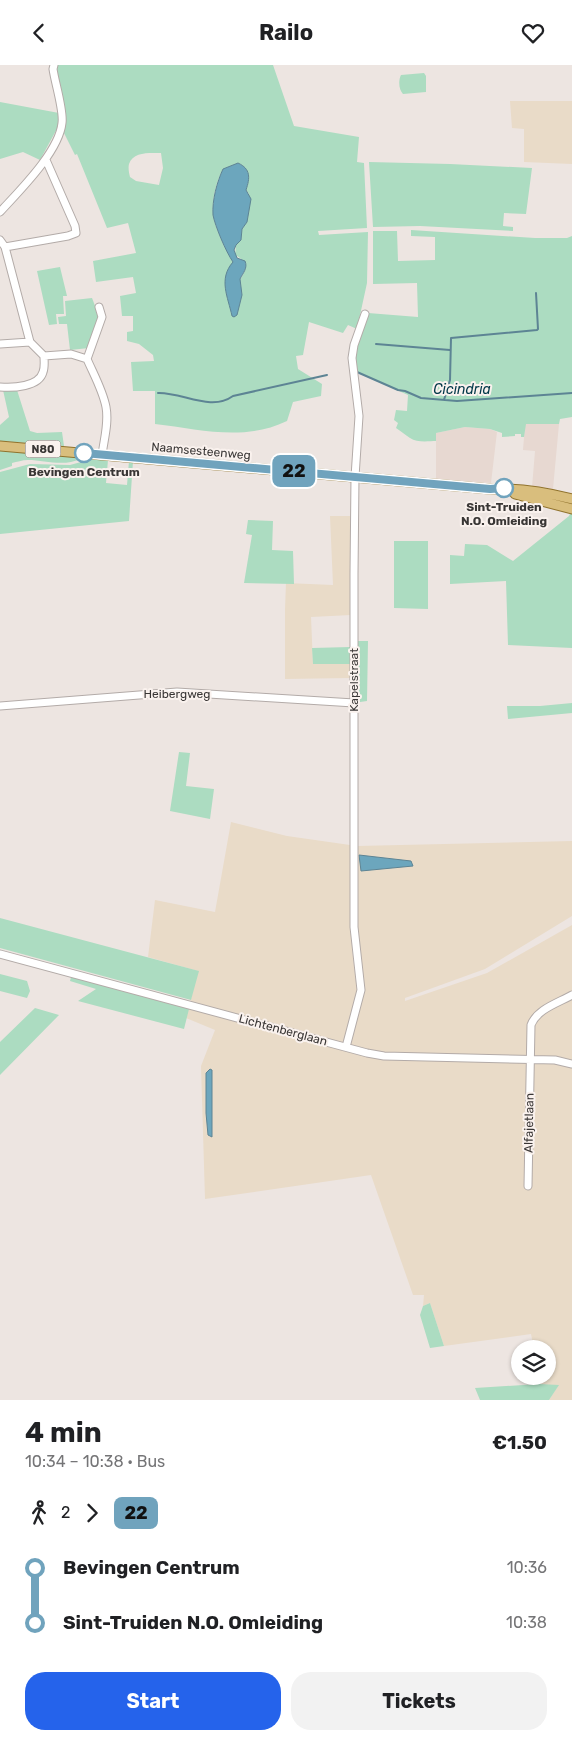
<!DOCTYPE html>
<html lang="en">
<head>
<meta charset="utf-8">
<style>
  body { margin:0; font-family:Rubik,sans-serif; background:#f2f2f2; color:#202124; height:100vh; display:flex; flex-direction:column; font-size:19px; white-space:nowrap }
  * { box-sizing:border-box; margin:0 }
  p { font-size:16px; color:#757577 }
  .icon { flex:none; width:28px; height:28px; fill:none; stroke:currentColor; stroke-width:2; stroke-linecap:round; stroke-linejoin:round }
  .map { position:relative; height:1335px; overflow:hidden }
  .drawer { display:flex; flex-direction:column; background:#fff; flex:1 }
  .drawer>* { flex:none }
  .badge { padding:0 10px; border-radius:8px; font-size:18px; line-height:32px }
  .tools { position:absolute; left:511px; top:1275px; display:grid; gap:10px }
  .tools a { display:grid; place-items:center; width:45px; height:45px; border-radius:50%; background:#fff; box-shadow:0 1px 4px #0004; font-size:25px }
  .map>.badge { position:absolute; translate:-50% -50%; box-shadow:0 0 0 2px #fff }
  .legs { display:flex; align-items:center; gap:8px; height:55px; padding:0 25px; font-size:16px }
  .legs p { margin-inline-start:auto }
  .headline { display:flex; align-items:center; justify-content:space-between; height:85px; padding:0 25px }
  h1 { font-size:28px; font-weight:700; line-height:38px }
  .primary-button { display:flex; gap:10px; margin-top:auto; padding:10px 25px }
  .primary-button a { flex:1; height:58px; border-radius:20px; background:#2563eb; color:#fff; font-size:20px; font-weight:700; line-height:58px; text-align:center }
  .primary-button a+a { background:#f2f2f2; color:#202124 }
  ul { padding:0 25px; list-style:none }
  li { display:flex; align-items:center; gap:18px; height:55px; font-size:19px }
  li i { display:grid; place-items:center; width:8px; height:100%; margin:0 6px; background:currentColor }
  li i::after { content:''; width:12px; height:12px; margin:-6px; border:4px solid; border-radius:50%; background:#fff }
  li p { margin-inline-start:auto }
  li:first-child i { background:linear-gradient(#0000 50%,currentColor 0) }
  li:last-child i { background:linear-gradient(currentColor 50%,#0000 0) }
  header { display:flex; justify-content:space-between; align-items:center; height:65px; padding:0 25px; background:#fff; font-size:22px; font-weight:700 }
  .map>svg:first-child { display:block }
  .built { fill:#e7d8d1 }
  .industrial { fill:#e9dbc8 }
  .green { fill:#acdcc1; fill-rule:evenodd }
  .water { fill:#6ca6bd; stroke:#5d8494 }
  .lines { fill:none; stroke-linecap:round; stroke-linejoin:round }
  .stream { stroke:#5d8494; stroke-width:2 }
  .minor-casing { stroke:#b3aba8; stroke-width:9 }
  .major-casing { stroke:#90722c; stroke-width:11 }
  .minor { stroke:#fff; stroke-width:7 }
  .major { stroke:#d9be7d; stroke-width:9 }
  .line-1-casing { stroke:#fff; stroke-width:11 }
  .line-1 { stroke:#70a3bd; stroke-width:8 }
  .stop-1-dot { fill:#fff; stroke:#70a3bd; stroke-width:2.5 }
  .labels { text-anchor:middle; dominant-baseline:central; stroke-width:4; stroke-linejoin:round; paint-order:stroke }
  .shield { fill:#faf2ee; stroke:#736e6c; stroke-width:1 }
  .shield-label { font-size:11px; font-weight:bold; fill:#393635 }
  .street-label { font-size:12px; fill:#393635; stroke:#faf2ee }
  .stop-label { font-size:12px; font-weight:bold; fill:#393635; stroke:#faf2ee }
  .water-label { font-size:14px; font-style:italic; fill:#023849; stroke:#faf2ee }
</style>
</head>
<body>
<header><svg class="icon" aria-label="back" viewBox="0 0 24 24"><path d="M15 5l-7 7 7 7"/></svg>Railo<svg class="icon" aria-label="heart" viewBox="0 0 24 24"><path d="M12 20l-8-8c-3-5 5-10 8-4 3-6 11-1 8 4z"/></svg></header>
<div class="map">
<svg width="572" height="1335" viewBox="0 0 572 1335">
  <rect width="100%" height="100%" fill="#ede5e1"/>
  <path class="built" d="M541 358 559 359 553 424 532 422 535 386 523 385 525 359Z
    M465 362 490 364 497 367 491 418 436 414V368Z"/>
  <path class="industrial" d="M510 36H572V99L524 97V64L512 63Z
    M330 451H350L351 550 311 552 313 599H350V613L285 614V544L286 518 333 520Z
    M231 757 287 771 350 780 352 884 357 924 363 928 358 863 357 781 572 776V851L485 904 405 933V936L487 908 572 860V1335H549L558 1321 539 1319 538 1311H548V1284H534L531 1269 444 1281 430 1238 423 1241 424 1230H413L371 1110 205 1134 201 1001 215 965 186 953 198 906 148 892 155 835 215 847Z"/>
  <path class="green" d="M56 0H273L294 61 359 72 357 97 364 98 367 163 318 166 319 170 368 167 367 218 357 264 348 260 343 268 309 257 303 290 296 291 298 304 322 319 321 331 293 337 287 356C243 377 200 364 155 359V326H133L131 297 154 296 153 290 139 279 127 276V267L133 266V251H122L120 231 136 228 133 212 96 217 93 196 136 188 128 158 107 163 77 89 75 90 63 66ZM161 88 163 103 159 120 136 116 130 112C129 108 128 103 129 99 133 86 151 88 161 88ZM238 98C250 103 250 113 246 125L249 129 247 157 242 164 241 175 236 180 235 190C249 198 248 201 240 215L242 230 237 250 232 251 229 235 226 229 233 197C226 187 214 160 213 149 212 134 216 117 223 104Z
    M424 8 426 11V27L403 29C399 25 398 16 401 10Z
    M0 37 59 48V60L40 95 23 87 0 94Z
    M369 97 450 99 532 103 526 149 504 148 503 161 513 162V166L420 161 373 162Z
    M411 165 535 173H567L572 171V352L560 354 559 359H526L524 372H521V369H515V371L502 372V368L490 364 465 362 436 368V376C429 376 417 378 410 373 405 370 401 366 396 363L398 358 394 355 396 345 407 346 408 330 358 308C350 295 363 263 368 248L418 252 417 218 373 219V166H397L398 196 435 195V172L411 171Z
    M60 202 67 231H63L64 249H56L57 259 49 260 37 206Z
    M92 233 99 251 89 283 70 285 67 259H59L58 252 66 251 65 236Z
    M3 325H17L30 366 37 368 62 367 64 381 0 376V360L9 352Z
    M0 386 76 391 80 394C64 402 44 395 28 395 22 395 17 397 12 398V401L0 405Z
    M91 394 108 395 106 418 127 420 129 396H133L129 456 0 469V407L30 399 70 400 81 397 83 398Z
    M571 446 572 447V583L508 580 506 516 450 519V490L464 491 465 479 487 480 513 496 569 451Z
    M248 455 273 456 272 485 293 486 294 519 244 518 252 470 246 469Z
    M394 476H428V544L394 543Z
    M357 576H368L367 636 360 637 357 634Z
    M350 582V599H313L312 583Z
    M572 638V648L508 654 507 641H540Z
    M179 687 190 688 186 721 214 724 210 754 170 746Z
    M0 853 199 906 191 935 0 883Z
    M0 909 27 916 30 926 27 933 0 926Z
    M71 912 189 944 184 964 78 936 96 924 70 916Z
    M35 943 59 950 0 1010V977Z
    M430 1238 444 1281 430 1283 420 1250 423 1241Z
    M539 1319 559 1320 549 1335H480L475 1323Z"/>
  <path class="water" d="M238 98C251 104 250 113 246 125L251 134 247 157 242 164 241 175 236 180 234 185 237 193 245 196C248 203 243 208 240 214L242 230 237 250 234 252 232 251C228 232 218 214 233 197 226 187 215 161 213 150 212 135 217 117 223 104Z
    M359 790 411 796 413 801 361 806Z
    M210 1004 212 1005V1072L208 1070 206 1048V1008Z"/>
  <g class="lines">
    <path class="stream" d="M376 279 450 285
      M357 307 398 325 405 326 421 333 457 336 572 328
      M158 328C182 327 211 347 233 331L327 310
      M444 335 450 315 451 273 537 265 538 264 536 228"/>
    <g class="minor-casing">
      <path id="minor" d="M0 147C19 126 59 87 62 58 64 46 55 18 53 4L54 0
        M0 175 5 182 30 277 44 291 71 289 87 294C94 310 103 326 106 342 109 358 104 374 102 390
        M5 182 68 171 76 168 75 161 46 95
        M0 279 30 277
        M87 294 102 252 99 242
        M0 322C13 323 39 322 43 307 45 302 44 296 44 291
        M0 641 177 627 354 638
        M0 889 367 988 384 991 555 995 572 999
        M346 982 361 925 354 862V509L355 412 359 351 352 293 354 280 365 249
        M528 1121 531 960C537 944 558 938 572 930"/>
    </g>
    <g class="major-casing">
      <path id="major" d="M0 381 490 424C517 423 545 427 572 434
        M515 429 572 444"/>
    </g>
    <use href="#minor" class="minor"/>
    <use href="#major" class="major"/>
  </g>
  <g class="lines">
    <g class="line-1-casing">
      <path id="line-1" d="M84 388 490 424 504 423"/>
    </g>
    <use href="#line-1" class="line-1"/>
  </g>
  <g class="stop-1-dot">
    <circle cx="84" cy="388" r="9"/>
    <circle cx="504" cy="423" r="9"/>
  </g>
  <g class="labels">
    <rect class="shield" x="25.5" y="375.5" width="35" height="17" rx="4"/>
    <g class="shield-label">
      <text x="43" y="384">N80</text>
    </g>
    <g class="street-label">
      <text transform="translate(201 386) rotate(5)">Naamsesteenweg</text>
      <text transform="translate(354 615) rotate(-90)">Kapelstraat</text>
      <text x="177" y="629">Heibergweg</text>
      <text transform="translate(283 965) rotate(15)">Lichtenberglaan</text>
      <text transform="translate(529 1058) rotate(-89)">Alfajetlaan</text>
    </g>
    <g class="stop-label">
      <text x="84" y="407">Bevingen Centrum</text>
      <text x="504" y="442">Sint-Truiden<tspan x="504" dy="14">N.O. Omleiding</tspan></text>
    </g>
    <g class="water-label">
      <text x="462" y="324">Cicindria</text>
    </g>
  </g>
</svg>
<div class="tools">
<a><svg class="icon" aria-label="layers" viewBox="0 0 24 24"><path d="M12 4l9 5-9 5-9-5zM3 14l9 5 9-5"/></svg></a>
</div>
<b class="badge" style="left:294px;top:406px;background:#70a3bd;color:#111">22</b>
</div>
<section class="drawer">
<div class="headline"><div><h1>4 min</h1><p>10:34 – 10:38 · Bus</p></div><b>€1.50</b></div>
<div class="legs"><svg class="icon" aria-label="walk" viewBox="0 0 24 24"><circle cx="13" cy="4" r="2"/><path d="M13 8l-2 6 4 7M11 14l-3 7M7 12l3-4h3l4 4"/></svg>2<svg class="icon" aria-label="forward" viewBox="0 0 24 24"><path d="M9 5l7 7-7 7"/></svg><b class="badge" style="background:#70a3bd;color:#111">22</b></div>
<ul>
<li><i style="color:#70a3bd"></i><b>Bevingen Centrum</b><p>10:36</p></li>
<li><i style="color:#70a3bd"></i><b>Sint-Truiden N.O. Omleiding</b><p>10:38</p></li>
</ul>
<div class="primary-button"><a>Start</a><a>Tickets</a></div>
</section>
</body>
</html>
